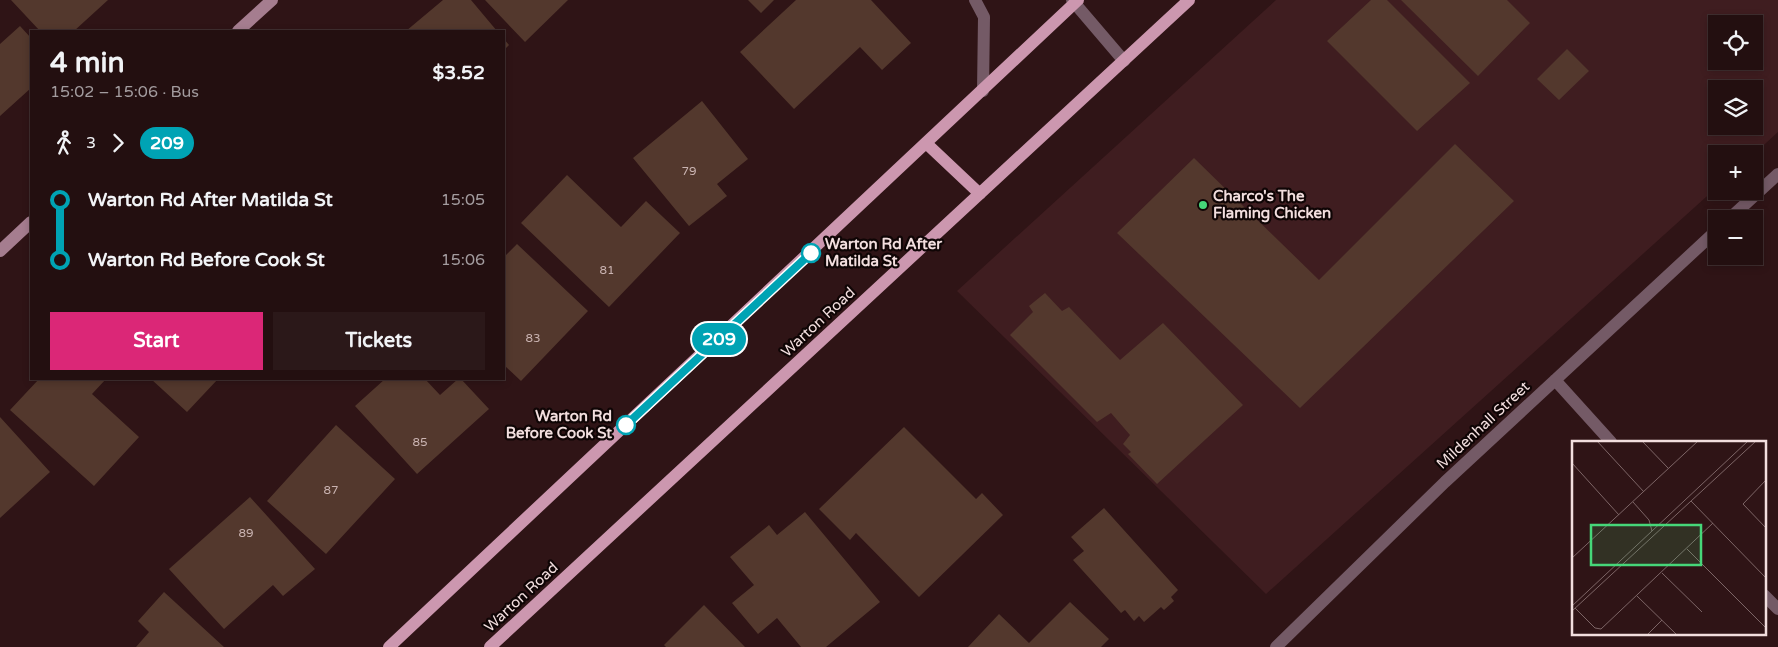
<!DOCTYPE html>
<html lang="en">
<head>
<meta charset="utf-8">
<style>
  body { margin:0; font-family:"Varela Round",sans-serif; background:#2b1819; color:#f1f3f6; height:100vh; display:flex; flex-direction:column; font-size:19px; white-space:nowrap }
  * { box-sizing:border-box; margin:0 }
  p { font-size:16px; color:#a39c9f }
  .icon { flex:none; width:28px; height:28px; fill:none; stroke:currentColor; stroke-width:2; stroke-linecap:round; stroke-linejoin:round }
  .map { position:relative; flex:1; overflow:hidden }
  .side { position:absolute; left:30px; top:30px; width:475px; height:350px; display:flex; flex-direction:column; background:#230f10; border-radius:0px; box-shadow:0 2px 8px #0003,0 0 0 1px #402f30 }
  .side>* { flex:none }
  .badge { padding:0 10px; border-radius:16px; font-size:18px; line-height:32px }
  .fabs { position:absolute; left:1708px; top:15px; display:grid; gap:10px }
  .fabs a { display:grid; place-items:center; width:55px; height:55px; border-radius:0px; background:#230f10; box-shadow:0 2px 8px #0003,0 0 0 1px #402f30; font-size:25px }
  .map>.badge { position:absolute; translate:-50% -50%; box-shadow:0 0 0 2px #fff }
  .legs { display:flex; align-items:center; gap:8px; height:55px; padding:0 20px; font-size:16px }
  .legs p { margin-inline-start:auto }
  .head { display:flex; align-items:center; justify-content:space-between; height:85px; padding:0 20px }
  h1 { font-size:28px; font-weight:800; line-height:38px }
  .action { display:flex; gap:10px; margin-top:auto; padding:10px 20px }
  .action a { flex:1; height:58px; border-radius:0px; background:#db2777; color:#fff; font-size:20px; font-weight:800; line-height:58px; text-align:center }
  .action a+a { background:#2b1819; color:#f1f3f6 }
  ul { padding:0 20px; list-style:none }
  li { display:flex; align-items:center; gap:18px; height:60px; font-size:19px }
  li i { display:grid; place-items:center; width:8px; height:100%; margin:0 6px; background:currentColor }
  li i::after { content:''; width:12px; height:12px; margin:-6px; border:4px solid; border-radius:50%; background:#230f10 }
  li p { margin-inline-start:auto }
  li:first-child i { background:linear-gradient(#0000 50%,currentColor 0) }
  li:last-child i { background:linear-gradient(currentColor 50%,#0000 0) }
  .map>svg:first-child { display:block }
  .built { fill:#3f1d20; fill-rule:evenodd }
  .building { fill:#53382d }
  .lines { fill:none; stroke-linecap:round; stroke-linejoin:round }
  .street { stroke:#745a66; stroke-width:12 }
  .secondary { stroke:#a57d8f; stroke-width:12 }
  .primary { stroke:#cc97af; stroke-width:12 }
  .line-1-casing { stroke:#fff; stroke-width:11 }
  .line-1 { stroke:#00a3b4; stroke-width:8 }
  .poi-dot { fill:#46d779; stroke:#0f0505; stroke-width:2 }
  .stop-1-dot { fill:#fff; stroke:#00a3b4; stroke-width:2.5 }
  .labels { text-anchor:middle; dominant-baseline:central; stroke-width:4.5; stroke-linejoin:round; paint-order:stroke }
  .number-label { font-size:12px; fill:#cab4b2 }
  .poi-label { font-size:15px; font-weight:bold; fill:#f2dede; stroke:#0f0505; text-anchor:start }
  .stop-label { font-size:15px; font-weight:bold; fill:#f2dede; stroke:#0f0505; text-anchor:start }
  .street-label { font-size:15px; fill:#f2dede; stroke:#0f0505 }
  .inset-road { fill:none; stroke:#7d6566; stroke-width:1 }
  .view { fill:#46d779; fill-opacity:0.15; stroke:#46d779; stroke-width:2.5 }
  .inset-edge { fill:none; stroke:#f2dede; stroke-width:2.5 }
</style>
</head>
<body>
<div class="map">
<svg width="1778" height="647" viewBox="0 0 1778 647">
  <rect width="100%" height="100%" fill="#2f1416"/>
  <path class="built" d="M1276 0H1778V132L1754 154H1716V188L1266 594 957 291ZM1716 24H1754V61H1716ZM1716 89H1754V126H1716Z"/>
  <path class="building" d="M11 0H108L74 31H40Z
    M443 0H471L497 31H406Z
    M485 0H568L525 42Z
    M748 0H774L761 13Z
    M796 0H871L911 43 882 70 860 47 794 109 740 52Z
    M1371 0H1387L1470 83 1417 131 1327 41Z
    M1401 0H1507L1530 23 1478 76Z
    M20 26 31 38V88L0 116V44Z
    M504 39 509 45 504 50Z
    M1567 49 1589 71 1559 100 1537 79Z
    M702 101 748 159 717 184 727 196 689 226 633 158Z
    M1455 144 1514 201 1300 408 1117 233 1194 158 1319 280Z
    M567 175 621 227 646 201 680 233 609 307 521 223Z
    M517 244 588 311 521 381 504 365V257Z
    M1045 293 1062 311 1069 307 1120 360 1163 323 1243 405 1157 484 1128 454 1131 452 1123 444 1130 435 1111 413 1097 422 1010 335 1033 312 1029 306Z
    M39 379H106L92 394 139 437 94 486 10 410Z
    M151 379H218L187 412Z
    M385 379H425L440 395 458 379H461L489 409 417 474 355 406Z
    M0 417 50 472 0 518Z
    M336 425 395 479 326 554 267 501Z
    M904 427 976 499 982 493 1003 515 919 597 856 533 850 540 819 509Z
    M250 497 315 569 283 596 273 585 224 629 169 569Z
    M1104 508 1178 590 1171 597 1174 601 1164 610 1161 607 1144 622 1139 616 1134 621 1125 610 1121 613 1073 560 1084 551 1071 537Z
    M805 512 880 602 826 647H801L777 618 758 634 732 603 754 585 730 557 769 525 777 535Z
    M164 592 224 647H136L149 632 138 621Z
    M1070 602 1109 639 1101 647H968L999 614 1029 643Z
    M704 605 745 647H666L664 645Z"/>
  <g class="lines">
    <path class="street" d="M975 0 984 17 983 91
      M1072 0 1124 61
      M1729 219 1778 174
      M1555 380 1611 442
      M1764 595 1778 609
      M1276 647 1445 482 1716 231"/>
    <path class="secondary" d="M238 31 272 0
      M0 251 31 222"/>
    <path class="primary" d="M927 144 980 194
      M389 647 1078 0
      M490 647 1189 0"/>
  </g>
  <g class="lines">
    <g class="line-1-casing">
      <path id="line-1" d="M626 425 811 253"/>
    </g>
    <use href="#line-1" class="line-1"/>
  </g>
  <circle class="poi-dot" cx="1203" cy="205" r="5"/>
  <g class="stop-1-dot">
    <circle cx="811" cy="253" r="9"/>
    <circle cx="626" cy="425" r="9"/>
  </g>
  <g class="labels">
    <g class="number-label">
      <text x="689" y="171">79</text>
      <text x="607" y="270">81</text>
      <text x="533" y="338">83</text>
      <text x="420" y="442">85</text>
      <text x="331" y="490">87</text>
      <text x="246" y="533">89</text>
    </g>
    <g class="poi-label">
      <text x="1213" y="196">Charco's The<tspan x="1213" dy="17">Flaming Chicken</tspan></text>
    </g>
    <g class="stop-label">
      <text x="825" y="244">Warton Rd After<tspan x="825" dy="17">Matilda St</tspan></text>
      <text x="612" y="416" text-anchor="end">Warton Rd<tspan x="612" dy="17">Before Cook St</tspan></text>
    </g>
    <g class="street-label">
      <text transform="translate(818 322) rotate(-43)">Warton Road</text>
      <text transform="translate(1483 425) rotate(-43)">Mildenhall Street</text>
      <text transform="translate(521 597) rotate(-43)">Warton Road</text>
    </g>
  </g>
  <g transform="translate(1572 441)">
    <rect width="194" height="194" fill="#2f1416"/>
    <path class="inset-road" d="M25 0 72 51M70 0 96 27M0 22 47 74M194 39 171 63 194 87M119 60 194 137M61 61 77 79 80 90M115 108 194 187M0 117 126 0M90 132 130 171M65 155 104 193M0 165 176 0M3 167 23 187 29 188 141 82M0 170 184 0M76 193 90 179"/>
    <path class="view" d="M19 84H129V124H19Z"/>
    <rect width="194" height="194" class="inset-edge"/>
  </g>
</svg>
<div class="fabs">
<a><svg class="icon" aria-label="locate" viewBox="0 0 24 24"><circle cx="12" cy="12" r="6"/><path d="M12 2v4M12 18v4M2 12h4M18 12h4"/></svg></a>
<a><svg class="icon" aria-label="layers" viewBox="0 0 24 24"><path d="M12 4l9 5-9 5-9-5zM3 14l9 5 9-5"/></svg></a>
<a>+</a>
<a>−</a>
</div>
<b class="badge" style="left:719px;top:339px;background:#00a3b4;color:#fff">209</b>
<section class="side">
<div class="head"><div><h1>4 min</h1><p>15:02 – 15:06 · Bus</p></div><b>$3.52</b></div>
<div class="legs"><svg class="icon" aria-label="walk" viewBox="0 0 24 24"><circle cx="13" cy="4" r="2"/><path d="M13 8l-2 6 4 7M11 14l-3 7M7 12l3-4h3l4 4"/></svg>3<svg class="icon" aria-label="forward" viewBox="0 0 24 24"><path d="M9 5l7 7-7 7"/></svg><b class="badge" style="background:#00a3b4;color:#fff">209</b></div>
<ul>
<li><i style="color:#00a3b4"></i><b>Warton Rd After Matilda St</b><p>15:05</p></li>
<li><i style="color:#00a3b4"></i><b>Warton Rd Before Cook St</b><p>15:06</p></li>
</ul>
<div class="action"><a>Start</a><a>Tickets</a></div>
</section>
</div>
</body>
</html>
